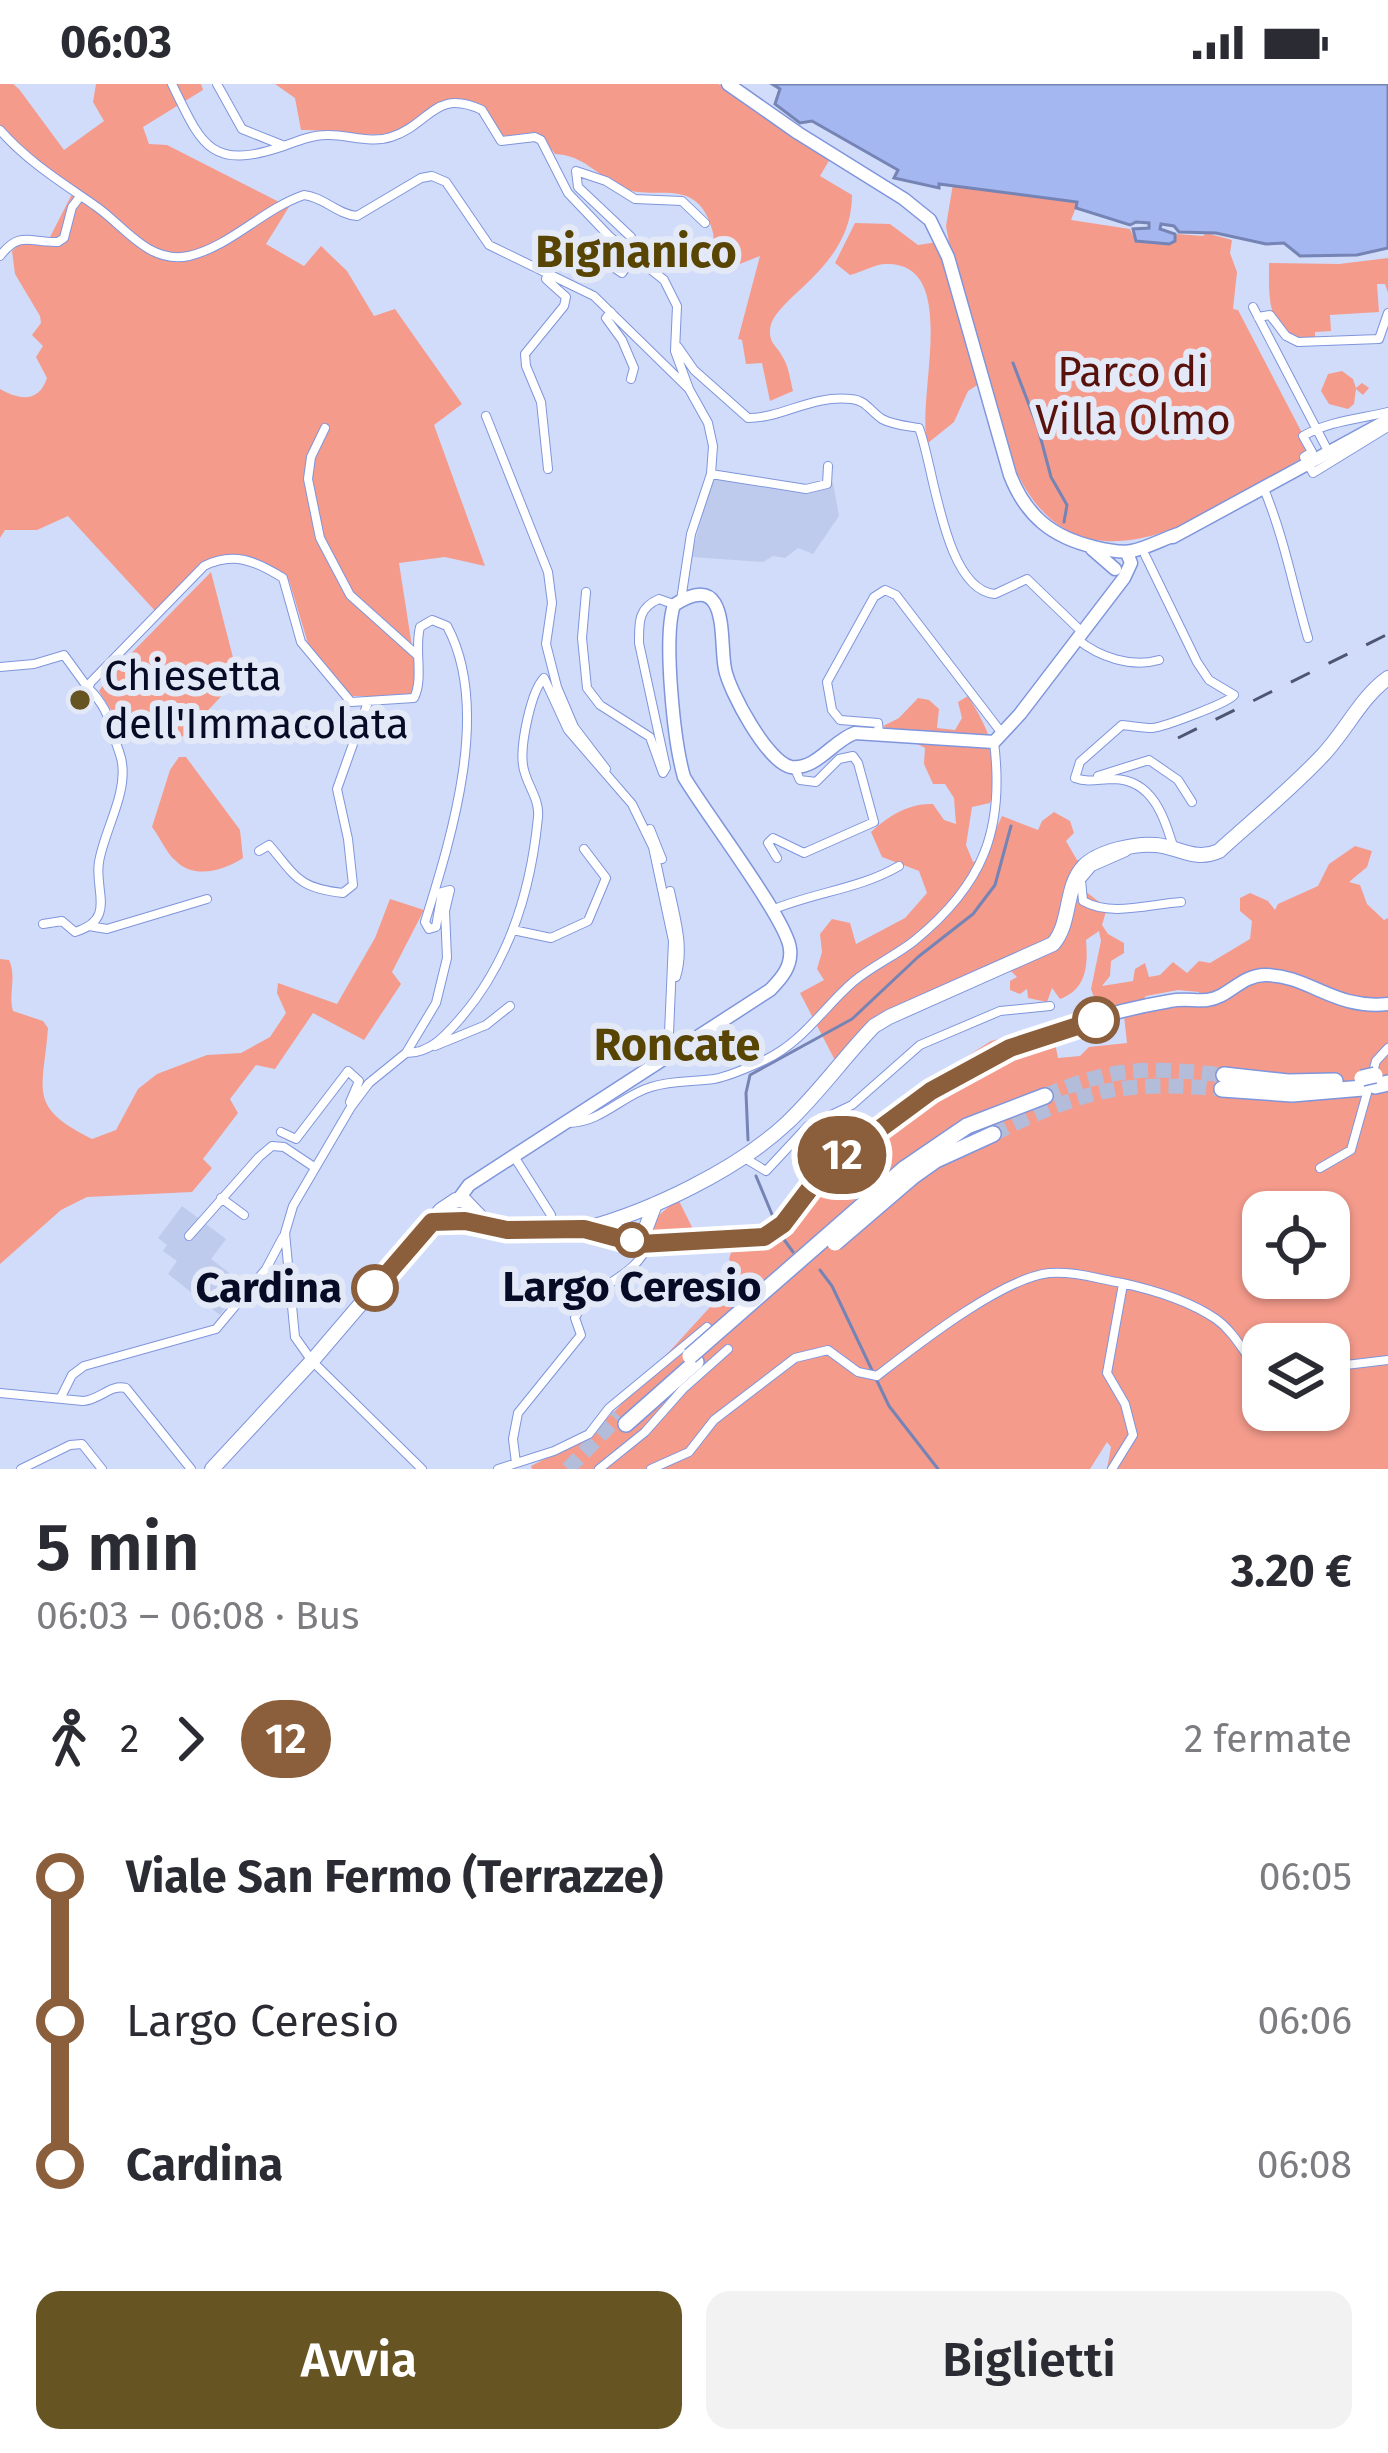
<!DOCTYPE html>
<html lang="it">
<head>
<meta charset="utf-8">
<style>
  body { margin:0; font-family:"Fira Sans",sans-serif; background:#f2f2f3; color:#2b2b33; height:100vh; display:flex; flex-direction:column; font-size:45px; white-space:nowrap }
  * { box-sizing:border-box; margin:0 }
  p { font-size:39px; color:#7c7c81 }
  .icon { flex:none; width:66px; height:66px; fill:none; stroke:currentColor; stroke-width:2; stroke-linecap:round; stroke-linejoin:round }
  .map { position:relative; height:1385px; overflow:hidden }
  .sheet { display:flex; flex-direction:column; background:#fff; flex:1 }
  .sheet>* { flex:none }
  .badge { padding:0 24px; border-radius:39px; font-size:42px; line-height:78px }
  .buttons { position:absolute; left:1242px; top:1107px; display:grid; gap:24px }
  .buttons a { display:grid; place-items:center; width:108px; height:108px; border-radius:24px; background:#fff; box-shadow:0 3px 9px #0004; font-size:60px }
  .map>.badge { position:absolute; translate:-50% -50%; box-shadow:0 0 0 6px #fff }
  .legs { display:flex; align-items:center; gap:18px; height:132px; padding:0 36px; font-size:39px }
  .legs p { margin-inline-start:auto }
  .head { display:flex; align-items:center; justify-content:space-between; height:204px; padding:0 36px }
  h1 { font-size:66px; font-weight:600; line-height:90px }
  .action { display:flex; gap:24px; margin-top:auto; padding:24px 36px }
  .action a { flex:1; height:138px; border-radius:24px; background:#665523; color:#fff; font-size:48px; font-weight:600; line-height:138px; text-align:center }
  .action a+a { background:#f2f2f3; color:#2b2b33 }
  ul { padding:0 36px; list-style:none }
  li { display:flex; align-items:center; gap:42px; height:144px; font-size:45px }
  li i { display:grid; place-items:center; width:18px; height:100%; margin:0 15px; background:currentColor }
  li i::after { content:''; width:30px; height:30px; margin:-15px; border:9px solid; border-radius:50%; background:#fff }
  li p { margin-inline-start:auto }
  li:first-child i { background:linear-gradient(#0000 50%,currentColor 0) }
  li:last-child i { background:linear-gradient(currentColor 50%,#0000 0) }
  .status { display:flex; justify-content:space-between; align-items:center; height:84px; padding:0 60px; background:#fff; direction:ltr }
  .status svg { height:33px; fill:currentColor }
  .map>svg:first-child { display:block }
  .built { fill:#bfcbec }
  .green { fill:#f49b8c; fill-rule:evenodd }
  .water { fill:#a4b7f1; stroke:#7584b4; stroke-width:3 }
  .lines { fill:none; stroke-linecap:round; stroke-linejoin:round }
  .stream { stroke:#7584b4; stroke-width:3 }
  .highway-tunnel { stroke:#b3bdda; stroke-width:15; stroke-dasharray:15 8; stroke-linecap:butt }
  .street-casing { stroke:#7f95dc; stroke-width:10 }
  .secondary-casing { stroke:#7f95dc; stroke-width:15 }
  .primary-casing { stroke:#7f95dc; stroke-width:16 }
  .highway-casing { stroke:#7f95dc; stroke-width:18 }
  .street { stroke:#fff; stroke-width:8 }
  .secondary { stroke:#fff; stroke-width:12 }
  .primary { stroke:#fff; stroke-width:14 }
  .highway { stroke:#fff; stroke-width:15 }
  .rail { stroke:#4e5671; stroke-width:3; stroke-dasharray:21 21; stroke-linecap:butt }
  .highway-bridge-casing { stroke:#7f95dc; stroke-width:18; stroke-linecap:butt }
  .highway-bridge { stroke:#fff; stroke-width:15 }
  .line-1-casing { stroke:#fff; stroke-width:27 }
  .line-1 { stroke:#8b5e3c; stroke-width:18 }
  .poi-dot { fill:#665523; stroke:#e4e9f8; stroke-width:4.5 }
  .stop-1-dot { fill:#fff; stroke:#8b5e3c; stroke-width:6 }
  .labels { text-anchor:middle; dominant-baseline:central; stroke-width:12; stroke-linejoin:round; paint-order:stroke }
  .park-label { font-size:42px; fill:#58120b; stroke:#e4e9f8 }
  .poi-label { font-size:42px; fill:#060c25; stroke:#e4e9f8; text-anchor:start }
  .stop-label { font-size:42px; font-weight:bold; fill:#060c25; stroke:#e4e9f8 }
  .neighbourhood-label { font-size:45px; font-weight:bold; fill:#594503; stroke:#e4e9f8 }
</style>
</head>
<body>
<div class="status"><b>06:03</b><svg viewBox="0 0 49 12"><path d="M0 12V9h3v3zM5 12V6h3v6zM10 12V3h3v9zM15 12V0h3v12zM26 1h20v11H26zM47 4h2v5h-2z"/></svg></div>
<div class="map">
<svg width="1388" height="1385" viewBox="0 0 1388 1385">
  <rect width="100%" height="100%" fill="#d1dcfa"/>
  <path class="built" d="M712 395 806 410 829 404 833 398 839 432 813 470 798 464 785 474 773 472 763 478 691 473Z
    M182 1122 226 1155 211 1175 244 1200 220 1231 168 1190 177 1177 163 1167 167 1161 158 1154Z"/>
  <path class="green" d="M0 0H13L19 5 64 66 104 37 93 18 96 0H201L203 6 143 43 149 60 167 61 289 123 266 160 304 182 321 162 347 187 374 232 395 225 462 320 434 341 485 482 445 473 399 479 418 601 409 612H348L312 573 289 496 253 481 216 474 157 529 68 432 37 446H5L0 454V305C19 316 39 319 47 294L36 273 43 262 32 251 41 239 40 232 15 190 12 167 20 160 49 155 72 110 11 65 0 51Z
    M275 0H718L727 4 830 75 820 92 852 111C852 188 768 215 770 248 770 260 777 262 782 272 789 282 790 296 793 307L770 317 762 279 746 280 742 256 738 255 760 172 737 181 708 175 702 166 713 162C715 150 712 145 708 134 690 94 652 117 623 104 597 92 584 71 555 70L539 50 503 52 484 22C424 2 433 38 388 49 366 54 326 45 301 46L295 14Z
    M953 100 1078 118 1071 136 1130 145 1136 158 1169 161 1177 150 1203 152 1206 149 1232 156 1230 169 1237 188 1233 225 1238 226 1312 368C1222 422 1084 527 1017 389L951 169 946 142Z
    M855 139 890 140 918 161 938 158 979 300 968 307 954 338 928 359C914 319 963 178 886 180 875 180 862 188 850 191L835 179Z
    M1388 174V209L1385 200H1377L1379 228 1330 231 1331 247 1315 248V256C1266 256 1269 216 1269 179L1339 180Z
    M1342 287 1353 295 1356 304 1362 299 1369 304 1363 311 1356 305 1354 320 1348 325 1329 320 1321 307 1328 290Z
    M211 488 237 589 229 604 184 652 173 655 113 629 99 607 110 591Z
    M968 612C988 644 1006 681 990 719L972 723 966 761 973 778 982 775 1002 732 1038 746 1042 737 1054 728 1070 737 1074 749 1066 757 1077 776H1083L1085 807 1107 824 1102 841 1108 850 1124 859V869L1111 877 1110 892 1102 902 1133 897 1135 885 1145 879 1149 893 1160 891 1173 878 1187 889 1199 877 1210 879 1250 855 1252 837 1240 827V814L1250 809 1268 817 1275 826 1278 820 1318 802 1329 780 1355 762 1372 767 1367 783 1349 798 1360 801 1367 820 1384 836 1388 834V1385H1107L1111 1363 1107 1358 1090 1385H532L531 1382 580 1357 614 1328 711 1222 715 1200 734 1185 729 1175 735 1156 778 1153 789 1144 828 1084 914 1022 916 1005 991 957 1031 947 1036 958 1054 954 1058 974 1080 972 1089 963 1127 959 1124 932 1148 925 1198 921 1199 908 1178 906 1146 912 1140 920 1099 927 1091 905 1101 857 1099 847 1086 856C1088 881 1087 905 1060 915L1052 904 1047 918 1028 914 1027 905 1020 910 1010 906V897L1017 893 1011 887 905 930 874 948 839 984 800 909 824 896 817 885 822 868 820 850 832 835 850 839 856 860 905 834 927 809 919 787 882 773 871 748C888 732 909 719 933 720L944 736 956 740 954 714 945 700H933L924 680 925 664 883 642 899 634 918 614 929 616 939 625 937 644 955 646 962 634 958 618ZM1263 1128H1329V1194H1263ZM1263 1260H1329V1326H1263Z
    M179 673H186L240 746 243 774C224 786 195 796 176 777 166 769 160 753 152 743L170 686Z
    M390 815 424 826 392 888 401 900 364 956 313 929 275 985 256 981 230 1015 238 1029 203 1075 212 1084 192 1108 87 1113 61 1126 0 1180V875L9 876C17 893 8 910 13 927L43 937 48 944C43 1009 27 1022 92 1055L116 1046 138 1005 157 990 207 971 241 969 270 953 286 929 277 909 278 899 337 920 375 854Z
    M678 1115 693 1145C679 1152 662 1161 652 1145L653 1136Z"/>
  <path class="water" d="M772 0H1388V164L1357 171 1300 172 1284 159 1266 160 1216 149 1179 148 1174 142 1161 140 1160 145 1175 150V157L1169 160 1136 157 1133 145 1149 144V139L1136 138 1130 141 1076 124 1077 118 939 100V104L894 94 898 86 812 37 800 39 775 20 780 5Z"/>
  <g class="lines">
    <path class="stream" d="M1013 279 1038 344 1051 393 1067 421 1064 438
      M748 1056 746 1009 750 991 852 935 918 873 973 830 995 801 1011 742
      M756 1092 776 1140
      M780 1150 793 1168
      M820 1186 832 1202 889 1322 938 1385"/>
    <path class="highway-tunnel" d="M1045 1012C1114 982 1150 983 1224 991
      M993 1050C1083 1006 1123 996 1222 1005
      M568 1385 619 1332"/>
    <g class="street-casing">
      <path id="street" d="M172 0C201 59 209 87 281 63 295 58 311 51 326 51 347 50 370 60 391 53 431 40 434 4 482 26L501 57 535 53 541 56 568 109 610 153 664 196 677 222 675 267 689 305 708 339 713 362 711 390 691 450 681 516
        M217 0 242 45 282 61
        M0 46C27 77 61 98 94 121 123 140 148 181 189 172 231 162 263 125 304 111 324 113 336 130 357 132L421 94 432 92 446 98 489 161 594 212 688 304
        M597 157 588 171 602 181 607 179 622 189 634 172
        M632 171 631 153 578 103 576 87 606 97 635 115 682 117 705 139
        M0 172C20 146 30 159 58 158L64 154 72 123 79 114
        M548 189 546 195 566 213 564 222 525 270 526 282 541 318 548 385
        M1253 223 1328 367
        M611 228 606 234 622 256 634 284 631 295
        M1258 233 1270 231 1286 252 1298 258 1379 255 1388 229
        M678 263 694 286 748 334C783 334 810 311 851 315 866 316 870 327 882 335 893 341 907 342 919 344 934 382 944 506 995 510L1027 495 1082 548
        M1388 328C1359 335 1329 337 1303 352L1312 368 1304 373 1313 389 1388 343
        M486 332 548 488 552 519 546 560 557 603 574 643 606 685
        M325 344 311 373 308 395 320 454 350 511 417 571
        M711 390 806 405 827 400 828 382
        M1264 405C1284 453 1293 503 1308 554
        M1145 471 1197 578 1209 596 1234 611C1228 619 1164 643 1152 644 1143 644 1132 642 1122 641L1080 678 1075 694C1089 699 1099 695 1114 695 1153 696 1164 733 1174 765
        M586 508 582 554 587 604 600 621 650 653 663 689 666 684 639 559C639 538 638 524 659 515L673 520
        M1077 555C1099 573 1131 584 1159 576
        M0 583 34 580 64 571 88 604
        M879 649 878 639 840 636 832 626 827 598 874 513 885 506 896 511 1001 648
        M1098 692 1149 676 1178 696 1192 718
        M650 745 662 775
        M259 767 269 761C296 792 297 804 343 809L353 801 348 755 337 705 368 618
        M1126 768 1092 783 1081 796 1083 817C1111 833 1150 820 1181 818
        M777 774 768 759 773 754 804 769 874 738 858 679 853 672 839 675 816 698 800 696 795 685
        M670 807C676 836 685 864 676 893
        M772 826C815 808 860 805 899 782
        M43 840 62 837 75 848C117 835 94 807 99 778 104 747 127 711 122 679 121 670 116 661 114 652 110 633 103 618 88 604L91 598 204 482C233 467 256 477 283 494L301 558 351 618 414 614C424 594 414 566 420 543L432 536 447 542C492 625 451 754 425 838L429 845 436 843 442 808 450 806 445 827 447 874 436 919 406 969 369 999 351 1023 293 1122 285 1149 295 1253 312 1277 422 1385
        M89 842 107 845 207 815
        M513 846 551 854 588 837 606 794 584 765
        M435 962 486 941 510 922
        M407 969C430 969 445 952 459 936 509 879 531 807 538 733 540 714 525 699 523 681 520 661 531 607 544 594L568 646 632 720 653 763 673 857 668 972
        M569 1039C602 1038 621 1012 651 1003 672 996 692 998 714 995 730 992 750 983 765 976 803 958 823 924 853 898 872 882 895 872 914 857 983 801 1005 746 994 658
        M281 1048 296 1055 348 987 359 997 350 1018
        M743 1073 766 1087 808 1042 852 1021 920 961 1000 927 1050 922
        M515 1074 551 1131 554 1146
        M1320 1084 1351 1066 1376 977 1388 964
        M221 1114 244 1131
        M189 1152 259 1073 272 1062 284 1063 314 1083
        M1329 1283 1388 1276
        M0 1309 83 1317C100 1316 110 1300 126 1304L191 1385
        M61 1313 72 1291 84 1282 216 1245 266 1185 283 1153
        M516 1379 513 1355 518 1329 581 1251 575 1234C590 1200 635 1196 648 1160
        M21 1385 70 1361 82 1360 102 1385
        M498 1385 554 1367 589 1350 609 1324 707 1243
        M599 1385 645 1348 683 1305 728 1265
        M651 1385 689 1368 714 1336 795 1274 828 1266 858 1288 877 1292C916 1262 1002 1194 1049 1189 1074 1187 1098 1195 1122 1199 1154 1206 1188 1216 1216 1235 1236 1249 1246 1274 1263 1291
        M1112 1385 1133 1351 1125 1320 1107 1289 1123 1200"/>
    </g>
    <g class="secondary-casing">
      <path id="secondary" d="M728 0 798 49 904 115 930 136 948 173 1010 391C1026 432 1052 453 1094 463 1106 466 1121 469 1132 467 1147 464 1163 455 1178 450
        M1173 453 1388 336
        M1092 465 1115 485
        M458 1116 469 1101 770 906C782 894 792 882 790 865 788 837 703 726 684 693 674 658 663 554 674 521 731 484 719 557 725 585 729 607 768 679 791 683 817 686 832 657 855 649L994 658 1020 630 1124 494 1131 479 1127 469
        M634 1156C651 1164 755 1156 774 1148 795 1130 806 1102 826 1084 917 1001 1050 937 1170 917 1183 914 1195 917 1207 916 1228 914 1241 891 1265 891 1309 891 1334 926 1388 920"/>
    </g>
    <g class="primary-casing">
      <path id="primary" d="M432 1138 465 1137 507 1146 584 1145 634 1156 644 1149 655 1120
        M584 1145C649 1128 737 1086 787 1039 819 1009 844 973 874 942L889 933 1053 860C1072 838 1064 803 1084 782 1099 767 1136 759 1156 761 1179 763 1195 778 1219 767 1253 736 1290 706 1322 672 1346 647 1361 613 1388 594
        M212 1385 312 1277 441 1126 456 1116H464L487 1140"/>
    </g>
    <g class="highway-casing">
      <path id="highway" d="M1224 991 1288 998 1335 997
        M1375 1002 1388 999
        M1222 1005 1292 1010 1363 1004
        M904 1085 967 1042 1045 1012
        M912 1093 936 1076 993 1050
        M626 1340 696 1278"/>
    </g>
    <use href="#street" class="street"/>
    <use href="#secondary" class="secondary"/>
    <use href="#primary" class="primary"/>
    <use href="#highway" class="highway"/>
    <path class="rail" d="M1178 654 1388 550"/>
    <g class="highway-bridge-casing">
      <path id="highway-bridge" d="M1362 994 1375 991
        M835 1159 912 1093
        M690 1272 904 1085"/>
    </g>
    <use href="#highway-bridge" class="highway-bridge"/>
  </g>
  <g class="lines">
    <g class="line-1-casing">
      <path id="line-1" d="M375 1204 432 1138 465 1137 507 1146 584 1145 640 1160 764 1153 783 1140 824 1086 931 1007 1010 964 1096 936"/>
    </g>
    <use href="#line-1" class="line-1"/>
  </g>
  <circle class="poi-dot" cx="80" cy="616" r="12"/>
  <g class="stop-1-dot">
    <circle cx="1096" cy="936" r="21"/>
    <circle cx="632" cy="1156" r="15"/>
    <circle cx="375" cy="1204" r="21"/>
  </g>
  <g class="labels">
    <g class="park-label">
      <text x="1133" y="288">Parco di<tspan x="1133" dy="48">Villa Olmo</tspan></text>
    </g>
    <g class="poi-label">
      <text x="104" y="592">Chiesetta<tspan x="104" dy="48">dell'Immacolata</tspan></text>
    </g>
    <g class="stop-label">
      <text x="632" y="1203">Largo Ceresio</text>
      <text x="342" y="1204" text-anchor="end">Cardina</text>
    </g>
    <g class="neighbourhood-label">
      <text x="636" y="168">Bignanico</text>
      <text x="677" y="961">Roncate</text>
    </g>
  </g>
</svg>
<div class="buttons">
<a><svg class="icon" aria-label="locate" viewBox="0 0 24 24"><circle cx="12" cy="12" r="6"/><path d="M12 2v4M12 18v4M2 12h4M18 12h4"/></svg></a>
<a><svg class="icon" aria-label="layers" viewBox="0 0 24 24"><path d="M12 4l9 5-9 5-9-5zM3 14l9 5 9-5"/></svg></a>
</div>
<b class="badge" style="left:842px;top:1071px;background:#8b5e3c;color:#fff">12</b>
</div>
<section class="sheet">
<div class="head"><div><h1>5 min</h1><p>06:03 – 06:08 · Bus</p></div><b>3.20 €</b></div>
<div class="legs"><svg class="icon" aria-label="walk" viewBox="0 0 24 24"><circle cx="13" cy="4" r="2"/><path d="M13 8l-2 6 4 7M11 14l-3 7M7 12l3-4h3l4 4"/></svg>2<svg class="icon" aria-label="forward" viewBox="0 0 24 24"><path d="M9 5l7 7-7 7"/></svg><b class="badge" style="background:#8b5e3c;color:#fff">12</b><p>2 fermate</p></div>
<ul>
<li><i style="color:#8b5e3c"></i><b>Viale San Fermo (Terrazze)</b><p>06:05</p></li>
<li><i style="color:#8b5e3c"></i><span>Largo Ceresio</span><p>06:06</p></li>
<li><i style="color:#8b5e3c"></i><b>Cardina</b><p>06:08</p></li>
</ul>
<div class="action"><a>Avvia</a><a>Biglietti</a></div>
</section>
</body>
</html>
